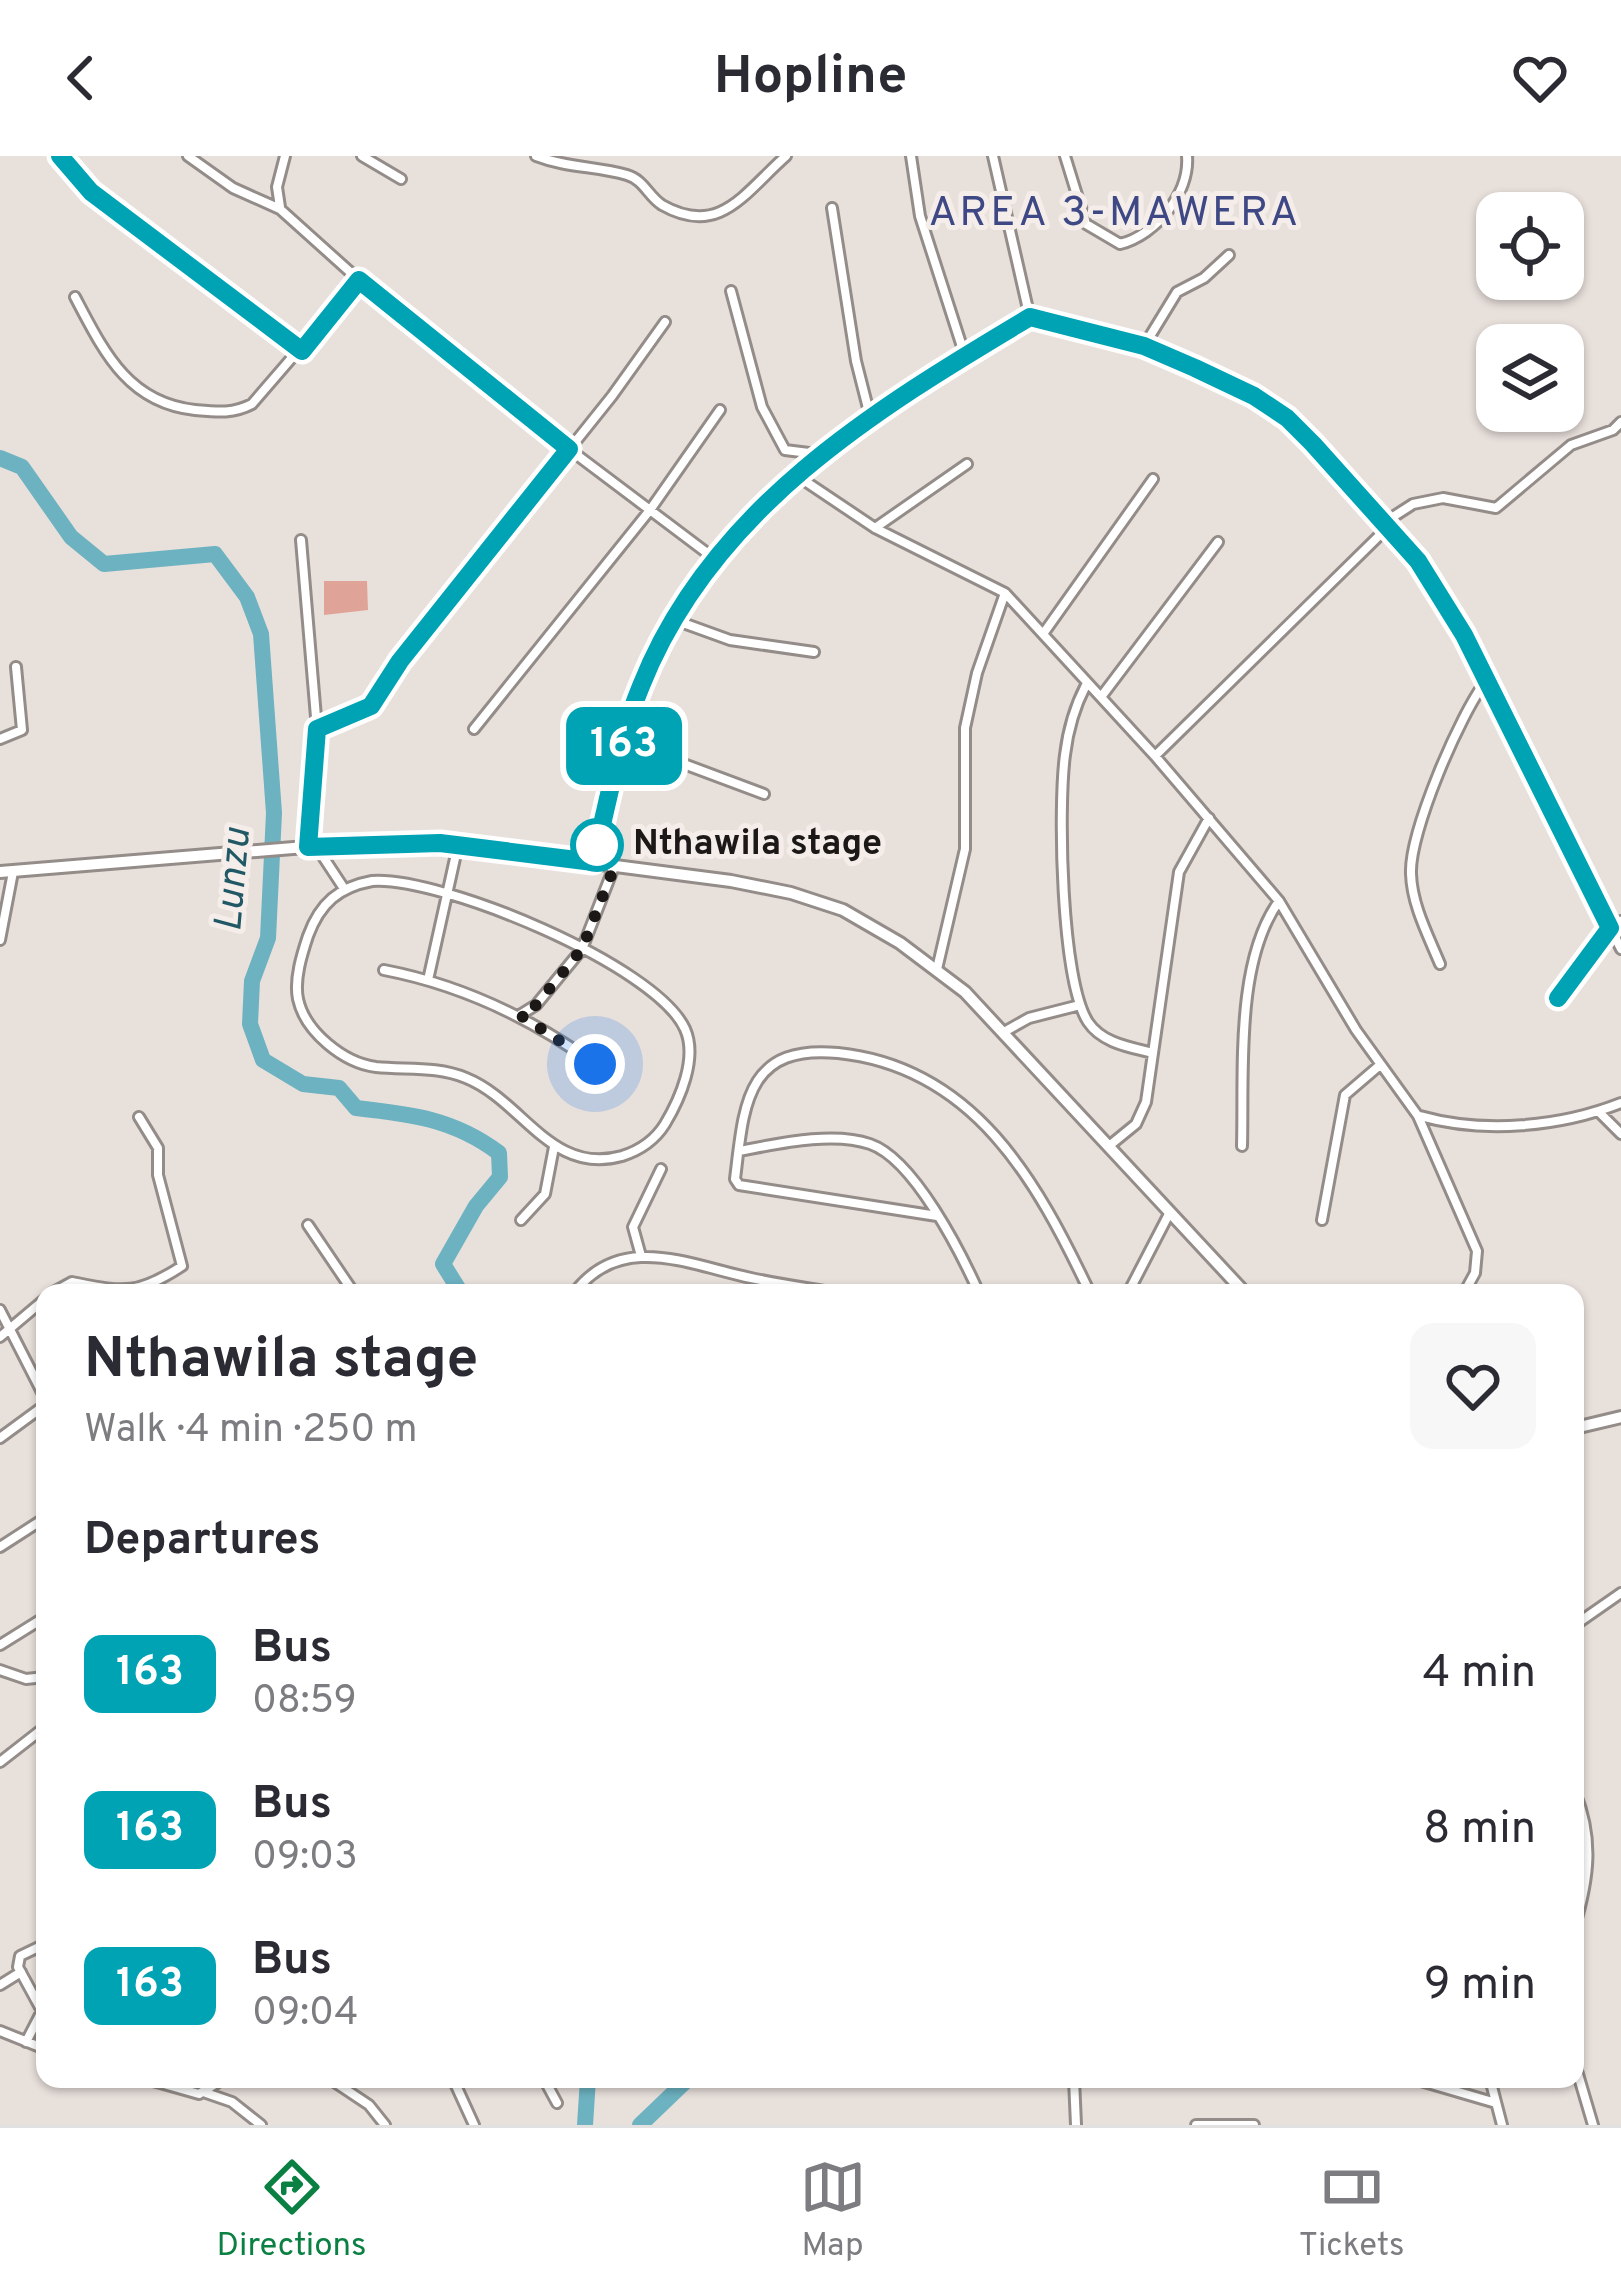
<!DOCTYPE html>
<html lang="en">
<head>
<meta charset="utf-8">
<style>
  body { margin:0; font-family:Overpass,sans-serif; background:#f7f7f7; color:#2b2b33; height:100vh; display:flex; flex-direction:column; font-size:45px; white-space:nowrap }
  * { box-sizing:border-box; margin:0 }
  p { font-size:39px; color:#7c7c81 }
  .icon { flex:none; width:66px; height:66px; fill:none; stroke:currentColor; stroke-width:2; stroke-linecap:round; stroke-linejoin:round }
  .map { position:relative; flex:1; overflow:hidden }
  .side { position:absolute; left:36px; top:1128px; width:1548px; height:804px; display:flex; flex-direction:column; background:#fff; border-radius:24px; box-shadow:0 3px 9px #0004 }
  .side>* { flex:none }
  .badge { padding:0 24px; border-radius:18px; font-size:42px; line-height:78px }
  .tools { position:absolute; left:1476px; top:36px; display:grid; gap:24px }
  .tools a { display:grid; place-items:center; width:108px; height:108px; border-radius:24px; background:#fff; box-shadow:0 3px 9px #0004; font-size:60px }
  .you { position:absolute; width:60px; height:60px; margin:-30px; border:9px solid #fff; border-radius:50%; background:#1a73e8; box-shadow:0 0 0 18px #1a73e833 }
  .map>.badge { position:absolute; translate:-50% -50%; box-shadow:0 0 0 6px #fff }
  h2 { padding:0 48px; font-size:45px; line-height:108px }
  .round { display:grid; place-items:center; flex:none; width:126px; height:126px; border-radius:24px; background:#f7f7f7 }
  .overview { display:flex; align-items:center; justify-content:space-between; height:204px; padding:0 48px }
  h1 { font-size:57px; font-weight:700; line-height:90px }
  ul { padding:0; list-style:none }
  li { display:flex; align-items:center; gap:36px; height:156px; padding:0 48px }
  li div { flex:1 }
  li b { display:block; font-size:45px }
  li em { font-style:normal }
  li .badge { min-width:132px; font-weight:700; text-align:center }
  header { display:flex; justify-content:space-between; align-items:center; height:156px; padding:0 48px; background:#fff; font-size:54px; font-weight:700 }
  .tab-bar { display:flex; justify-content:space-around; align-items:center; height:168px; border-top:3px solid #e1e1e2; background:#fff; font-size:33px; color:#7c7c81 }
  .tab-bar a { display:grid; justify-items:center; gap:6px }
  .tab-bar .selected { color:#0b8043 }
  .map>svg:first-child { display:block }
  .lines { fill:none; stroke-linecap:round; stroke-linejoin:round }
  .river { stroke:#6db2c1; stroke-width:16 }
  .building { fill:#dfa497 }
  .minor-casing { stroke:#938c88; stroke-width:14 }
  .secondary-casing { stroke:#938c88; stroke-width:16 }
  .minor { stroke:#fff; stroke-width:8 }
  .secondary { stroke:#fff; stroke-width:10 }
  .line-casing { stroke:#fff; stroke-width:27 }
  .line { stroke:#00a3b4; stroke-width:18 }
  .walk { stroke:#1b1817; stroke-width:12; stroke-dasharray:0 21.6 }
  .stop-dot { fill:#fff; stroke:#00a3b4; stroke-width:6 }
  .labels { text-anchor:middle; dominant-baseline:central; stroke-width:10; stroke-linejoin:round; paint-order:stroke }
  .stop-label { font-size:36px; font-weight:bold; fill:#1b1817; stroke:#f5ede9; text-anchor:start }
  .water-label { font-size:39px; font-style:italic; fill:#205965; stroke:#f5ede9 }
  .quarter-label { font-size:42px; letter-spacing:3px; fill:#3d4884; stroke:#f5ede9 }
</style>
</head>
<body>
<header><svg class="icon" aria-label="back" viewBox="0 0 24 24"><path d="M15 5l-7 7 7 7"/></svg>Hopline<svg class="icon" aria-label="heart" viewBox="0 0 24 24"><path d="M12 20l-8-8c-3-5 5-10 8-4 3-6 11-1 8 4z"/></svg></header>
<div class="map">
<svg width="1621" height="1969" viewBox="0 0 1621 1969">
  <rect width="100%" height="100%" fill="#e8e0db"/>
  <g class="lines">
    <path class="river" d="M0 302 22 311 71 381 104 408 215 398 247 441 261 478 274 657 268 782 252 825 250 868 263 904 303 928 339 932 356 952C411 958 454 963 499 997L500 1021 476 1050 443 1108 461 1137
      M585 1969 588 1923
      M640 1969 688 1923"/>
  </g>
  <path class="building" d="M324 425H367L368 454 324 459Z"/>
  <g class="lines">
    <g class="minor-casing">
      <path id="minor" d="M60 0C83 49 250 156 302 195
        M188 0 233 32 280 53 359 124 569 293 715 403
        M362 0 401 23
        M536 0C567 12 597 10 627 19 644 24 648 40 662 49 720 82 745 36 786 0
        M911 0 920 60 965 200
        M993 0 1030 162
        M1065 0 1086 68 1120 88C1156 79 1190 37 1187 0
        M280 51 277 31 285 0
        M832 52 856 205 870 260
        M731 135 762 251 785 294 817 298
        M75 141C104 196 128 247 195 254 217 256 233 258 252 248L359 124
        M1144 190 1177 136 1204 122 1229 99
        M796 319 875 372 1005 437 1155 600 1279 745 1356 874 1418 960 1477 1095 1475 1117 1464 1137
        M1385 366 1413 348 1443 342 1496 352 1571 289 1613 274 1621 266
        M875 372 967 308
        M301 384 317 573 309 691
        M672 463 730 484 814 496
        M1043 478 1153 323
        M1086 529C1074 552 1068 574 1065 599 1058 651 1061 825 1088 866 1102 887 1129 891 1153 897
        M1101 541 1218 386
        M317 573 371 550 400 505 612 240 665 166
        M474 573 650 354 720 254
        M0 583 22 574 16 511
        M625 586 764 638
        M1155 600 1388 371
        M316 690 343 731
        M593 706C611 636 625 562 655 497 727 339 887 246 1030 162L1144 190 1195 212 1254 240 1287 262 1313 288 1417 405 1464 479 1621 793
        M372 725C440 720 656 809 685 873 698 902 680 943 665 968 655 984 641 994 622 1000 551 1020 523 945 466 922 437 910 407 914 376 911 344 907 305 876 298 843 294 823 302 798 308 780 320 747 339 731 372 725Z
        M0 784 13 716
        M1440 808C1428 779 1412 749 1411 718 1409 677 1460 558 1486 525
        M937 813 965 693V572L977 517 1005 437
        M384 814C462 829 531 862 595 908
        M428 824 458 689
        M1558 841 1610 772 1621 765
        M520 859 536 849 582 793 614 711
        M1004 876 1029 862 1080 849
        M1599 956 1621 978
        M1420 960C1484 978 1560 971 1621 947
        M1109 990 1136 968 1146 946 1179 716 1209 662
        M1242 990C1244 916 1235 806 1279 745
        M739 995C777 988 832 975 870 988 914 1003 961 1097 979 1137
        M937 1060 739 1029 735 1023C744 950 745 888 838 897 974 911 1037 1025 1090 1137
        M521 1064 545 1038 554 991
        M1322 1064 1345 939 1380 909
        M308 1069 354 1137
        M641 1100 633 1071 661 1013
        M52 1137 72 1126C123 1136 136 1140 182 1110L158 1019V992L139 961
        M574 1137C621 1075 689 1109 751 1122 779 1128 807 1132 836 1137
        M1128 1137 1170 1056
        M0 1154 45 1242
        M0 1181 45 1143
        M0 1282 45 1249
        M0 1391 45 1362
        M1575 1469 1621 1437
        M0 1489 45 1461
        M0 1514 26 1523 45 1521
        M0 1606 45 1571
        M1575 1636C1594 1683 1589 1722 1575 1769
        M0 1829 21 1816
        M0 1875 45 1893
        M26 1886 42 1855 18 1811 20 1800 45 1788
        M1575 1908 1593 1969
        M146 1923 199 1938 223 1923
        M330 1923 369 1949 385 1969
        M453 1923 474 1969
        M544 1923 557 1947
        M1074 1923 1076 1969
        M1414 1923 1496 1947
        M1490 1923 1502 1969
        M206 1937 232 1946 261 1969
        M1196 1969H1254"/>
    </g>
    <g class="secondary-casing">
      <path id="secondary" d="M0 716 354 687H439L731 725 791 737 843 754 900 787 965 836 1245 1137
        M1575 1272 1621 1261"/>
    </g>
    <use href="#minor" class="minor"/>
    <use href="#secondary" class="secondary"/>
  </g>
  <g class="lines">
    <g class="line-casing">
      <path id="line" d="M60 0 91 36 302 195 359 124 569 293 400 505 371 550 317 573 308 691 440 687 593 706C608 648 618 585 641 530 711 353 874 254 1030 161L1144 190 1195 212 1254 240 1287 262 1313 288 1418 405 1464 479 1610 772 1558 842"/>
    </g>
    <use href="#line" class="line"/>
    <path class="walk" d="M595 908 520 859 536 849 582 793 615 709 593 706 601 676 597 689"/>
  </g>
  <circle class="stop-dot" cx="597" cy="689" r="24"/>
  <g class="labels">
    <g class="stop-label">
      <text x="633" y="689">Nthawila stage</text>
    </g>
    <g class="water-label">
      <text transform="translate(235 724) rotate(-85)">Lunzu</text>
    </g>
    <g class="quarter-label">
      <text x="1115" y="58">AREA 3-MAWERA</text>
    </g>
  </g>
</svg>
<div class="tools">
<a><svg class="icon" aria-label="locate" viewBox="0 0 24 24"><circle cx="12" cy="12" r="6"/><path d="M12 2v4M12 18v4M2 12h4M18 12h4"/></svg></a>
<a><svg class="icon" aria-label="layers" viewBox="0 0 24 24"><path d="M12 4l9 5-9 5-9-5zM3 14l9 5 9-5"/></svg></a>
</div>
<div class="you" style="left:595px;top:908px"></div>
<b class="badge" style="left:624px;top:590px;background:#00a3b4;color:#fff">163</b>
<section class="side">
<div class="overview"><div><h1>Nthawila stage</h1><p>Walk · 4 min · 250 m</p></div><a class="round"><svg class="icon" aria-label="heart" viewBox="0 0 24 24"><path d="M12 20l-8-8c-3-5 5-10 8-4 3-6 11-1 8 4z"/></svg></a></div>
<h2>Departures</h2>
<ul>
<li><span class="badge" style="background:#00a3b4;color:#fff">163</span><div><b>Bus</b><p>08:59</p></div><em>4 min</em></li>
<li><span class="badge" style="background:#00a3b4;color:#fff">163</span><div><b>Bus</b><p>09:03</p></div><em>8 min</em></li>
<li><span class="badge" style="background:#00a3b4;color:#fff">163</span><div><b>Bus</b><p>09:04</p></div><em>9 min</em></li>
</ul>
</section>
</div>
<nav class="tab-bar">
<a class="selected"><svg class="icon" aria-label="directions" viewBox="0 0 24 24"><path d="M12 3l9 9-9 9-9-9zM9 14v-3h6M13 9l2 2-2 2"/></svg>Directions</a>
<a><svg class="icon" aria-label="map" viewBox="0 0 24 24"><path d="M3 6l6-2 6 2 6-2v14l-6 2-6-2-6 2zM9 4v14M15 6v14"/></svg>Map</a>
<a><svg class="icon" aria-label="tickets" viewBox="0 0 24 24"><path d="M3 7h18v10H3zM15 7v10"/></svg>Tickets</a>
</nav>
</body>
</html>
